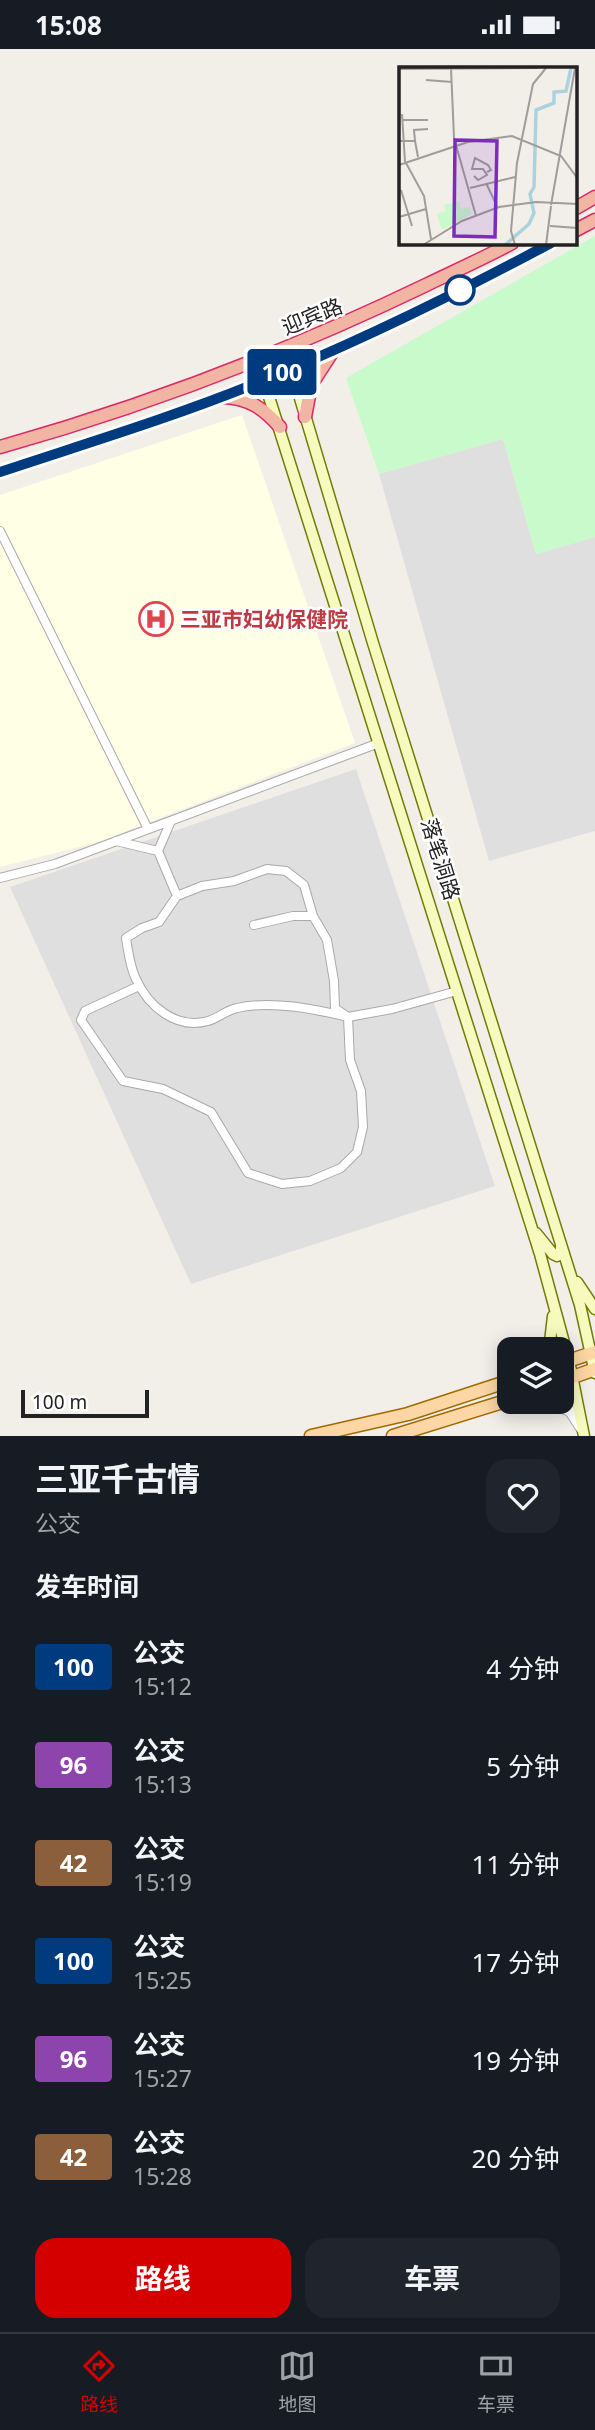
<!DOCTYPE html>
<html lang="zh">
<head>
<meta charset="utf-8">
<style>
  body { margin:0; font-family:"Noto Sans","Noto Sans SC",sans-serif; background:#20242c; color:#f1f3f6; height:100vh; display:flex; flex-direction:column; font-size:26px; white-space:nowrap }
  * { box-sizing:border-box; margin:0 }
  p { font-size:23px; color:#9ea1a6 }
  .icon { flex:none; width:38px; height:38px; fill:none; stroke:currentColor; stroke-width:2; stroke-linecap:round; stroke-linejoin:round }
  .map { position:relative; height:1387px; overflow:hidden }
  .details { display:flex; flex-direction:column; background:#171b24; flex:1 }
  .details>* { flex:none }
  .badge { padding:0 14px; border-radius:5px; font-size:24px; line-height:46px }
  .buttons { position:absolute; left:497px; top:1288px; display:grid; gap:14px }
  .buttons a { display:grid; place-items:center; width:77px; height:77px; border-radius:14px; background:#171b24; box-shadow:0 4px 18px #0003; font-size:35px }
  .scale { position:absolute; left:21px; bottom:18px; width:128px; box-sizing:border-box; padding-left:7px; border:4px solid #222; border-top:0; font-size:19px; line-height:24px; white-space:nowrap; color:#222; -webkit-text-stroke:5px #fff; paint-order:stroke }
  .map>.badge { position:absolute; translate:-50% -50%; box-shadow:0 0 0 4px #fff }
  h2 { padding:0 35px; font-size:26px; line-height:63px }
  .round { display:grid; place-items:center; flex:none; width:74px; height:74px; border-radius:21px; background:#20242c }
  .headline { display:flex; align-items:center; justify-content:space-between; height:119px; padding:0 35px }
  h1 { font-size:33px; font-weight:700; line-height:52px }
  .button { display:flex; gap:14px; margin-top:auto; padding:14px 35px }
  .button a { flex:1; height:80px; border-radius:21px; background:#d40000; color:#fff; font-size:28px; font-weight:700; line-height:80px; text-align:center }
  .button a+a { background:#20242c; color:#f1f3f6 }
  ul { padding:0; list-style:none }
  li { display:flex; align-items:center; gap:21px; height:98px; padding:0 35px }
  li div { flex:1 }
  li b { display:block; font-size:26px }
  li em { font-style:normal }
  li .badge { min-width:77px; font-weight:700; text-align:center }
  .status { display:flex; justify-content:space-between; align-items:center; height:49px; padding:0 35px; background:#171b24; direction:ltr }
  .status svg { height:19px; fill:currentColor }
  .tab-bar { display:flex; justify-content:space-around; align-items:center; height:98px; border-top:2px solid #363941; background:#171b24; font-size:19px; color:#9ea1a6 }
  .tab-bar a { display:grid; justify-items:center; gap:4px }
  .tab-bar .active { color:#d40000 }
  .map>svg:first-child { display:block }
  .residential { fill:#e0dfdf }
  .education { fill:#ffffe5 }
  .park { fill:#c8facc }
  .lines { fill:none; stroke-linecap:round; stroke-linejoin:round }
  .minor-casing { stroke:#a9a9a9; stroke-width:10 }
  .tertiary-casing { stroke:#a9a9a9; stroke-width:12 }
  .secondary-casing { stroke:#707d05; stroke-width:13 }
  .primary-casing { stroke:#a06b00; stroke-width:15 }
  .trunk-casing { stroke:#dc2a67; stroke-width:15 }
  .minor { stroke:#fff; stroke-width:8 }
  .tertiary { stroke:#fff; stroke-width:10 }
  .secondary { stroke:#f7fabf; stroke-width:10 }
  .primary { stroke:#fcd6a4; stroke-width:12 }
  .trunk { stroke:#f2b4a3; stroke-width:12 }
  .line-casing { stroke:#fff; stroke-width:16 }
  .line { stroke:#003b80; stroke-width:10 }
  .stop-dot { fill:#fff; stroke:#003b80; stroke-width:3.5 }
  .labels { text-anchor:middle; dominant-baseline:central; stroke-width:5; stroke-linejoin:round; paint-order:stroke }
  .street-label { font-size:21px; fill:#222; stroke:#fff }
  .health-label { font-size:21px; font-weight:bold; fill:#be3a42; stroke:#fff; text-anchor:start }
  .inset-river { fill:none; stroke:#aad3df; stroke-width:3.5 }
  .inset-road { fill:none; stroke:#9f9d99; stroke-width:2 }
  .view { fill:#7b2cbf; fill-opacity:0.15; stroke:#7b2cbf; stroke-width:3.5 }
  .inset-edge { fill:none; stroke:#222; stroke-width:3.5 }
</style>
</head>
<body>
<div class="status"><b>15:08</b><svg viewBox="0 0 49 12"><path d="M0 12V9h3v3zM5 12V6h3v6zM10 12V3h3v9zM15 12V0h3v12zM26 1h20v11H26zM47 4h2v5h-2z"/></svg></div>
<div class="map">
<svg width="595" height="1387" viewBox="0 0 595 1387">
  <rect width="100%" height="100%" fill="#f2efe9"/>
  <path class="residential" d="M503 390 536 505 595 488V782L489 812 379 425Z
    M356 720 495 1137 191 1235 10 838Z"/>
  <path class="education" d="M242 366 355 694 95 794 0 818V446Z"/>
  <path class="park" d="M595 187V488L536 505 503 390 379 425 346 329Z"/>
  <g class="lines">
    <g class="minor-casing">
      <path id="minor" d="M0 482 148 780
        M116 792 158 802 171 772
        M158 802 177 847
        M0 829 55 815 379 694
        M254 876 293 867H313L327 891 334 932 335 959 348 968 392 960 457 942
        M139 937 85 962 81 971 123 1032 163 1040 211 1063 248 1124 282 1135 310 1132 341 1119 357 1103 363 1078 361 1042 350 1011 348 968C315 960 271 951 237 959 227 961 218 969 208 972 176 981 148 957 136 930 130 918 128 902 126 889L142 879 159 873 177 847 202 837 234 832 267 820 286 822 304 836 313 867"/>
    </g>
    <g class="tertiary-casing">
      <path id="tertiary" d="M547 1353 570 1362 581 1379"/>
    </g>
    <g class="secondary-casing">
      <path id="secondary" d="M285 299 373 594 580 1256 595 1324
        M257 310 540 1205 569 1312 584 1387
        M536 1184 553 1205 557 1207 561 1205V1198
        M577 1233 595 1260
        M545 1300 550 1293 553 1267"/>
    </g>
    <g class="primary-casing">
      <path id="primary" d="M562 1314 595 1303
        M562 1332 595 1320
        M311 1387 408 1365 509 1332
        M393 1387 509 1351"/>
    </g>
    <g class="trunk-casing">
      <path id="trunk" d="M576 159 595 148
        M576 181 595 171
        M224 348C249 349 264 360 280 378
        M305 368 311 336 333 302
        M0 398C146 357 289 302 426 236 455 222 484 209 512 194
        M0 423C84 395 170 369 252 336 354 295 454 246 551 194"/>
    </g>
    <use href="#minor" class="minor"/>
    <use href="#tertiary" class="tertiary"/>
    <use href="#secondary" class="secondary"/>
    <use href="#primary" class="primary"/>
    <use href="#trunk" class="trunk"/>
  </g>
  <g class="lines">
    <g class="line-casing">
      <path id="line" d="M0 423C84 395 170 369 252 336 354 295 454 246 551 194"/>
    </g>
    <use href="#line" class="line"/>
  </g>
  <defs>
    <g id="hospital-ring" transform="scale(1.75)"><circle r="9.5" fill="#fff" stroke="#e0444e" stroke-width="1.5"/><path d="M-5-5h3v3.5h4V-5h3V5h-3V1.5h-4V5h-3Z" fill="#e0444e"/></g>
  </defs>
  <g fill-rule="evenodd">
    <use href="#hospital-ring" x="156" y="570"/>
  </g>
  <circle class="stop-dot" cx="460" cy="241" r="14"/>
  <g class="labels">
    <g class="street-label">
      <text transform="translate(312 267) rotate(-22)">迎宾路</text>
      <text transform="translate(441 810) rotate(73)">落笔洞路</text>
    </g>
    <g class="health-label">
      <text x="180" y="570">三亚市妇幼保健院</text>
    </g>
  </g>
  <g transform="translate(399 18)">
    <rect width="178" height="178" fill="#f2efe9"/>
    <path d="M60 134 62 142 70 140 73 147 43 163 38 147 47 144 45 138Z" fill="#c8facc"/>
    <path class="inset-river" d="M106 178 130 157 135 146 131 127 135 120 137 43 155 36V25L167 24 172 1"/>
    <path class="inset-road" d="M52 1 55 71 77 149M0 2 139 1M27 13 53 15M3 47 6 95M4 53H29M0 74H16L19 90M16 74 15 63 29 62M7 96 25 129 32 172M0 98 69 75 113 69 162 89 179 112M75 109 79 113 88 108 84 102H73L76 91 89 98 92 103 88 105M87 116 98 139M71 121 116 110M2 123 13 159M152 138 176 1M0 150 27 142M151 159 179 161M24 178 63 154 100 140 137 135 179 137M116 178 112 164 118 96 134 17 147 1M147 178 152 139"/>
    <path class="view" d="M56 73 98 74 96 170 55 169Z"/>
    <rect width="178" height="178" class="inset-edge"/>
  </g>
</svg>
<div class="buttons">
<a><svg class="icon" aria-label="layers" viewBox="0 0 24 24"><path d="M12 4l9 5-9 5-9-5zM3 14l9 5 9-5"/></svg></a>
</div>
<div class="scale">100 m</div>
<b class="badge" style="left:282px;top:323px;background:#003b80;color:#fff">100</b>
</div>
<section class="details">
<div class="headline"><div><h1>三亚千古情</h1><p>公交</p></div><a class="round"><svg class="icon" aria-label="heart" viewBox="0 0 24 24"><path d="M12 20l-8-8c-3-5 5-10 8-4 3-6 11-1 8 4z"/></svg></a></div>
<h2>发车时间</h2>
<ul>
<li><span class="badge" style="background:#003b80;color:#fff">100</span><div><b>公交</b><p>15:12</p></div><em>4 分钟</em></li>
<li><span class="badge" style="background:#8e44ad;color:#fff">96</span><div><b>公交</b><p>15:13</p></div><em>5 分钟</em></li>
<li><span class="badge" style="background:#8b5e3c;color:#fff">42</span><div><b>公交</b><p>15:19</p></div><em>11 分钟</em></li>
<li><span class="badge" style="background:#003b80;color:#fff">100</span><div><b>公交</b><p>15:25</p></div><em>17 分钟</em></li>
<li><span class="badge" style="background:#8e44ad;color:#fff">96</span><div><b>公交</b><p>15:27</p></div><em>19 分钟</em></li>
<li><span class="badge" style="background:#8b5e3c;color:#fff">42</span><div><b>公交</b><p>15:28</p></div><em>20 分钟</em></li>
</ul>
<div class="button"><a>路线</a><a>车票</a></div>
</section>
<nav class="tab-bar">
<a class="active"><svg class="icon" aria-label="directions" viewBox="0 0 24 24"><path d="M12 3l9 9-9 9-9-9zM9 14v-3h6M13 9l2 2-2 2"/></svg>路线</a>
<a><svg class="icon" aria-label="map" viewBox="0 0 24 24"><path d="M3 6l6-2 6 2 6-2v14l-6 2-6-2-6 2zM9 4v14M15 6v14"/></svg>地图</a>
<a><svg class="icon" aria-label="tickets" viewBox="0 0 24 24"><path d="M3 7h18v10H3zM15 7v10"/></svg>车票</a>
</nav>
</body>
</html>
